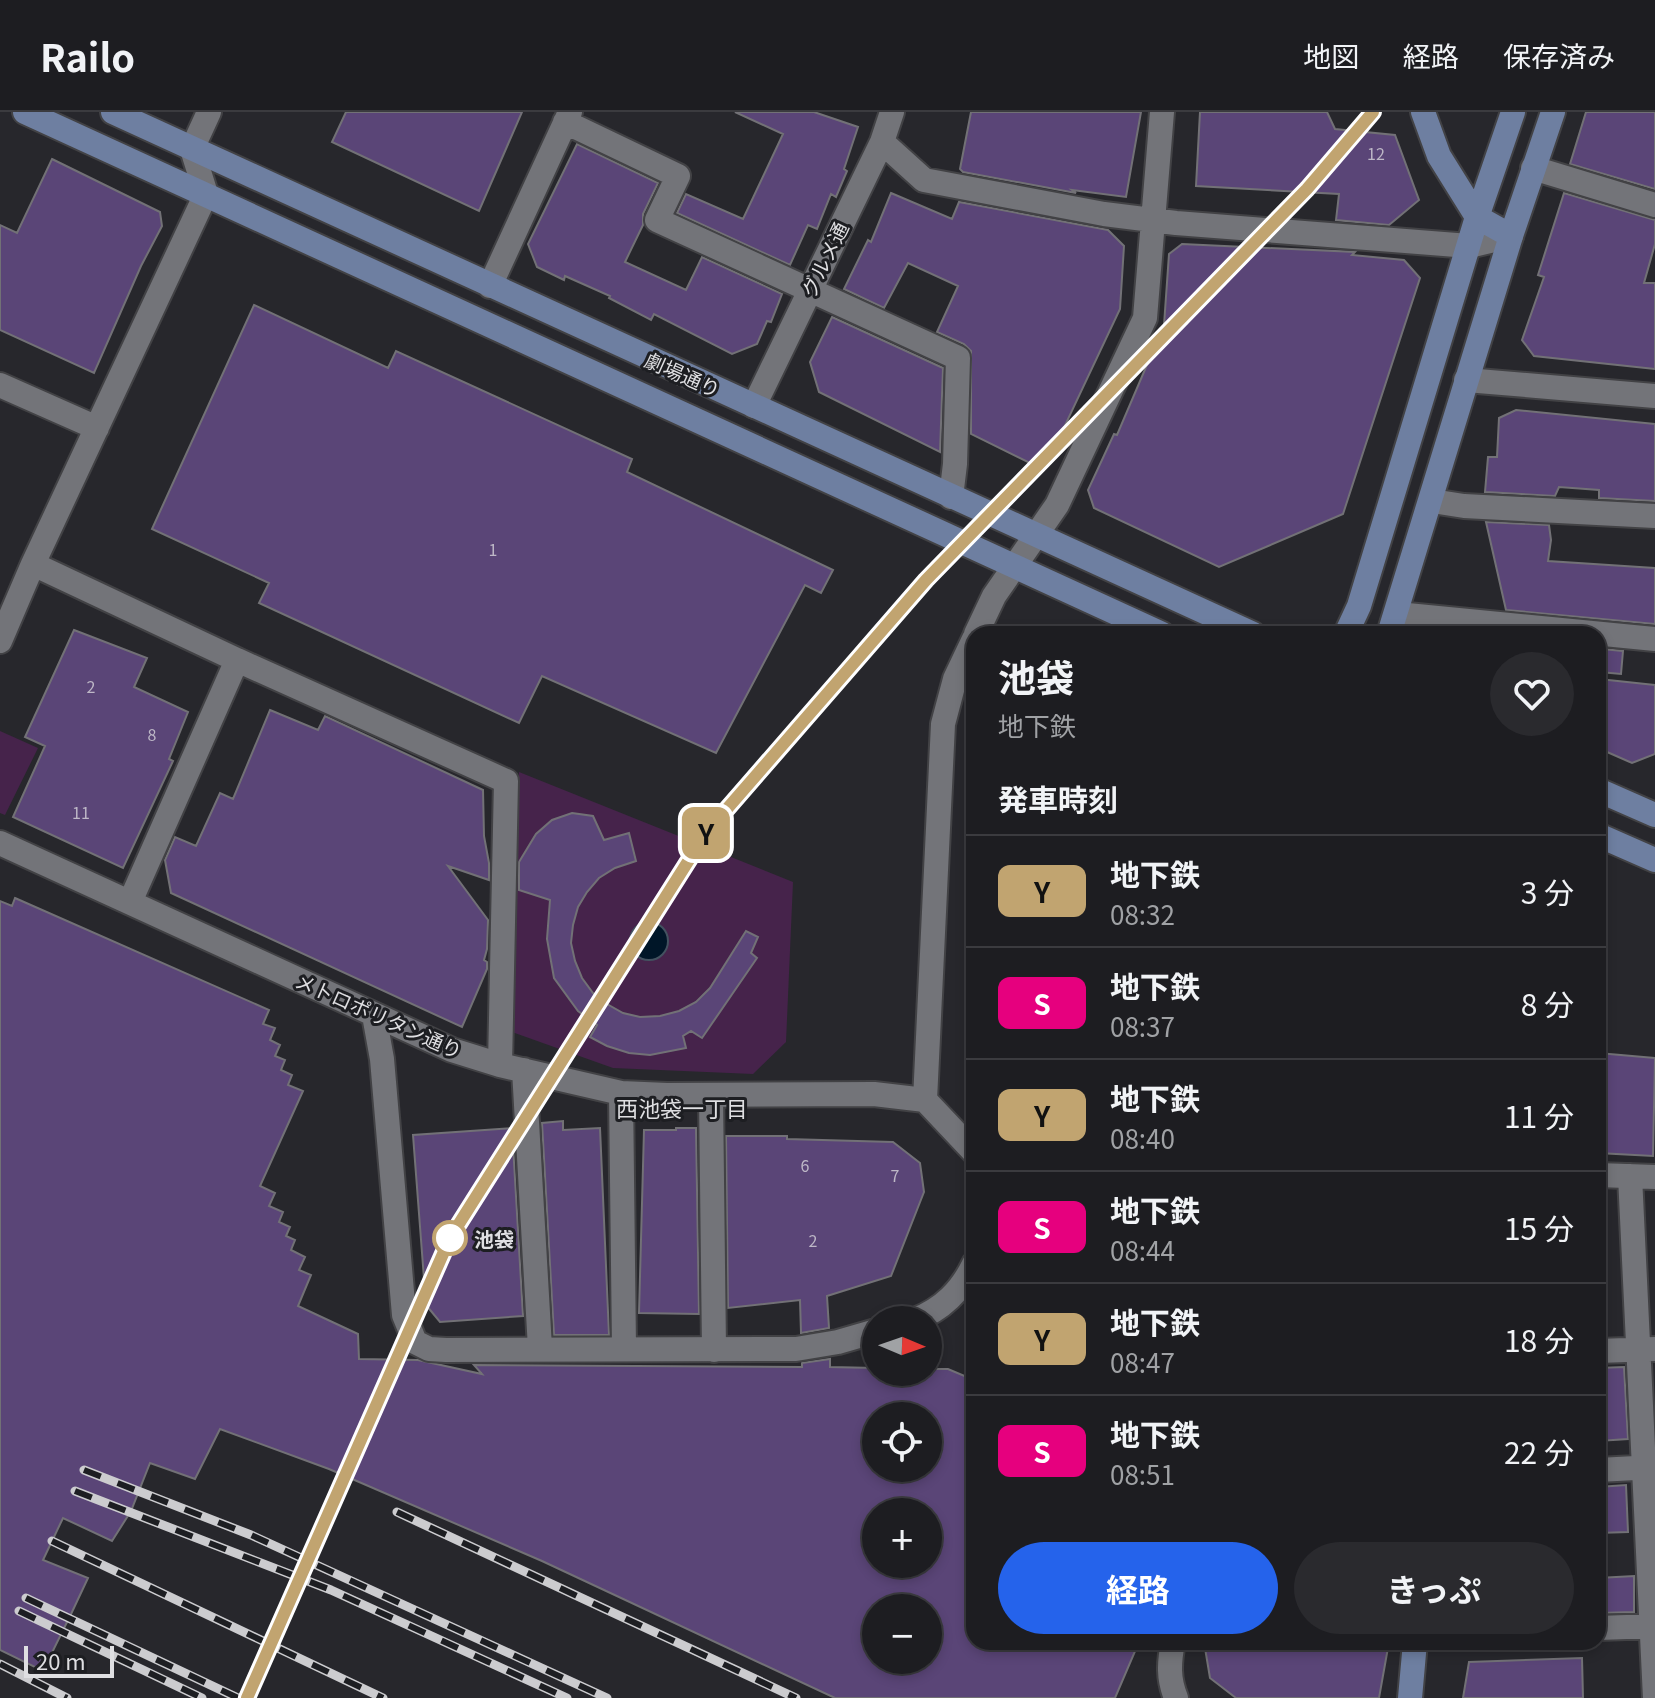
<!DOCTYPE html>
<html lang="ja">
<head>
<meta charset="utf-8">
<style>
  body { margin:0; font-family:Georgia,"Noto Sans JP",serif; background:#2a2a2e; color:#f1f3f6; height:100vh; display:flex; flex-direction:column; font-size:30px; white-space:nowrap }
  * { box-sizing:border-box; margin:0 }
  p { font-size:26px; color:#a0a2a5 }
  .icon { flex:none; width:44px; height:44px; fill:none; stroke:currentColor; stroke-width:2; stroke-linecap:round; stroke-linejoin:round }
  .map { position:relative; flex:1; overflow:hidden }
  .drawer { position:absolute; left:966px; top:514px; width:640px; height:1024px; display:flex; flex-direction:column; background:#1d1d21; border-radius:24px; box-shadow:0 4px 12px #0003,0 0 0 2px #3b3b3f }
  .drawer>* { flex:none }
  .badge { padding:0 16px; border-radius:12px; font-size:28px; line-height:52px }
  .needle { width:52px; rotate:92deg }
  .buttons { position:absolute; left:862px; top:1194px; display:grid; gap:16px }
  .buttons a { display:grid; place-items:center; width:80px; height:80px; border-radius:50%; background:#1d1d21; box-shadow:0 4px 12px #0003,0 0 0 2px #3b3b3f; font-size:40px }
  .scale { position:absolute; left:24px; bottom:20px; width:90px; box-sizing:border-box; padding-left:8px; border:4px solid #dfdfe2; border-top:0; font-size:22px; line-height:28px; white-space:nowrap; color:#dfdfe2; -webkit-text-stroke:6px #1d1e22; paint-order:stroke }
  .map>.badge { position:absolute; translate:-50% -50%; box-shadow:0 0 0 4px #fff }
  h2 { padding:0 32px; font-size:30px; line-height:72px }
  .round { display:grid; place-items:center; flex:none; width:84px; height:84px; border-radius:42px; background:#2a2a2e }
  .headline { display:flex; align-items:center; justify-content:space-between; height:136px; padding:0 32px }
  h1 { font-size:38px; font-weight:700; line-height:60px }
  .cta { display:flex; gap:16px; margin-top:auto; padding:16px 32px }
  .cta a { flex:1; height:92px; border-radius:48px; background:#2563eb; color:#fff; font-size:32px; font-weight:700; line-height:92px; text-align:center }
  .cta a+a { background:#2a2a2e; color:#f1f3f6 }
  ul { padding:0; list-style:none }
  li { display:flex; align-items:center; gap:24px; height:112px; padding:0 32px; border-top:2px solid #3b3b3f }
  li div { flex:1 }
  li b { display:block; font-size:30px }
  li em { font-style:normal }
  li .badge { min-width:88px; font-weight:700; text-align:center }
  header { display:flex; align-items:center; gap:48px; box-sizing:border-box; height:112px; padding:0 40px; background:#1d1d21; border-bottom:2px solid #3b3b3f }
  header strong { font-size:38px }
  nav { display:flex; gap:44px; margin-inline-start:auto; font-size:28px }
  .map>svg:first-child { display:block }
  .green { fill:#46234b }
  .water { fill:#001628; stroke:#435260; stroke-width:2 }
  .building { fill:#5a4577; stroke:#727176; stroke-width:2; fill-rule:evenodd }
  .lines { fill:none; stroke-linecap:round; stroke-linejoin:round }
  .street-casing { stroke:#424245; stroke-width:28 }
  .secondary-casing { stroke:#424245; stroke-width:28 }
  .street { stroke:#737479; stroke-width:24 }
  .secondary { stroke:#6e7fa1; stroke-width:24 }
  .rail-casing { stroke:#cccccf; stroke-width:9 }
  .rail { stroke:#1d1e22; stroke-width:6; stroke-dasharray:18; stroke-linecap:butt }
  .line-casing { stroke:#fff; stroke-width:18 }
  .line { stroke:#c1a470; stroke-width:12 }
  .stop-dot { fill:#fff; stroke:#c1a470; stroke-width:4 }
  .labels { text-anchor:middle; dominant-baseline:central; stroke-width:6; stroke-linejoin:round; paint-order:stroke }
  .number-label { font-size:16px; fill:#beb8c7 }
  .street-label { font-size:20px; fill:#dfdfe2; stroke:#1d1e22 }
  .stop-label { font-size:20px; font-weight:bold; fill:#dfdfe2; stroke:#1d1e22; text-anchor:start }
  .neighbourhood-label { font-size:22px; fill:#dfdfe2; stroke:#1d1e22 }
</style>
</head>
<body>
<header>
<strong>Railo</strong>
<nav><a>地図</a><a>経路</a><a>保存済み</a></nav>
</header>
<div class="map">
<svg width="1655" height="1586" viewBox="0 0 1655 1586">
  <rect width="100%" height="100%" fill="#27272c"/>
  <path class="green" d="M0 619 38 636 5 703 0 701Z
    M519 660 793 770 786 930 753 962 613 956 512 920Z"/>
  <path class="water" d="M630 829a19 19 0 1 1 38 0a19 19 0 1 1-38 0Z"/>
  <path class="building" d="M346 0H522L479 99 332 30Z
    M735 0H814L858 15 844 57 847 59 836 85 831 82 817 117 808 113 790 153 677 101 686 82 743 107 783 22Z
    M971 0H1141L1126 85 1072 78 1076 81 963 60 960 57Z
    M1200 0H1327L1335 17 1395 23 1419 88 1389 113 1336 108 1339 82 1196 74Z
    M1586 0H1655V77L1570 52Z
    M577 32 658 71 643 102V113L625 150 686 178 702 145 782 182 771 210 767 209 757 232 732 242 654 202 651 208 609 186 610 184 565 164 564 168 537 155 528 132Z
    M52 47 160 100 162 114 141 154 94 261 0 218V113L17 121Z
    M891 81 952 107 959 90 1108 118 1124 134 1120 197 1044 358 971 322V239L964 232 937 220 958 174 908 151 884 196 844 177 868 128 871 130Z
    M1564 81 1655 108V132L1644 171H1655V257L1534 244 1522 228 1544 165 1538 163Z
    M1182 132 1355 140 1352 143 1404 148 1420 166 1343 402 1219 455 1094 396 1088 378 1114 322 1117 323 1164 213 1169 142Z
    M254 193 388 256 396 239 632 347 627 360 833 458 821 481 805 473 716 641 542 564 519 611 259 491 269 471 152 417Z
    M832 205 943 256 940 340 819 280 810 250Z
    M1516 298 1655 312V389L1599 386V378L1559 375 1555 384 1485 380 1488 345H1497L1499 306Z
    M1486 410 1549 413 1551 428 1548 449 1655 456V512L1506 498Z
    M74 518 147 546 134 575 188 600 169 647 173 649 123 756 13 705 45 634 25 625Z
    M1602 537 1623 539 1621 562 1600 560Z
    M1599 567 1655 573V642L1632 651 1598 636Z
    M270 598 318 618 325 604 483 678 484 724 489 751V768L448 754 488 808 487 837 484 848 487 850V857L462 915 171 781 165 748 175 725 196 734 220 681 233 687Z
    M572 701 593 704 604 728 629 721 636 749 615 756 599 766 587 780 578 795 573 813 571 831 575 849 582 866 593 881 607 892 623 901 640 905 660 904 679 899 696 890 710 876 746 819 758 825 751 841 757 846 702 926 691 919 683 924 686 936 650 943 629 941 607 934 590 925 597 913 578 899 554 866 547 827 550 788 519 778V750L536 722 552 708Z
    M15 786 269 898 263 912 275 916 270 928 280 933 275 944 285 948 281 958 292 963 288 973 303 979 260 1074 275 1081 269 1094 283 1100 279 1110 290 1115 286 1124 295 1128 291 1138 305 1145 299 1158 311 1163 298 1194 358 1222 359 1247 418 1248 482 1262 474 1253 802 1255V1251L830 1247V1255L876 1256V1260H928V1257H948L974 1268V1530H1139L1115 1586H835L542 1449 329 1357 220 1317 195 1367 150 1351 131 1399 112 1429 63 1406 43 1448 88 1466 72 1500 43 1559 0 1538V789L12 794ZM876 1304H928V1356H876ZM876 1400H928V1452H876ZM876 1496H928V1548H876Z
    M1598 941 1655 946 1653 1044 1598 1041Z
    M563 1009V1018L600 1016 609 1223H554L542 1011Z
    M512 1016 523 1204 440 1210 426 1193 413 1023Z
    M676 1016H696L699 1202 639 1201 644 1018H676Z
    M726 1024H787V1027L893 1030 920 1051 924 1080 891 1164 827 1184 829 1216 801 1221 800 1188 728 1196Z
    M1624 1255 1628 1327 1598 1329V1256Z
    M1626 1373 1628 1420 1598 1421V1375Z
    M1634 1464V1500L1598 1501V1466Z
    M1204 1530H1323L1326 1532 1389 1530 1379 1586H1236L1210 1566Z
    M1582 1546 1583 1586H1463L1469 1550Z"/>
  <g class="lines">
    <g class="street-casing">
      <path id="street" d="M565 10 678 64 657 108 958 246 955 352 951 385
        M882 30 924 68 1104 102 1176 111 1469 134 1511 124
        M1533 56 1655 93
        M490 174 570 0
        M1466 268 1655 284
        M0 273 97 316
        M754 294 882 30 892 0
        M1432 389 1464 394 1655 404
        M33 452 237 548
        M1397 502 1655 527
        M976 522 994 484 1057 393 1145 206 1162 0
        M974 527 955 567 943 612 925 988 974 1040
        M0 529 33 452 206 82 192 37 209 0
        M0 731 452 938 500 953 621 981 667 983 874 982 925 988
        M130 790 237 548 506 669 500 953
        M374 903 382 947 404 1203 415 1230 429 1237 446 1238 796 1237 838 1230 876 1219
        M524 958 540 1236
        M621 981 624 1236
        M711 983 714 1238
        M1598 1063 1655 1065
        M1630 1064 1655 1586
        M915 1208C943 1197 961 1179 974 1152
        M1598 1239 1655 1237
        M1598 1358 1655 1355
        M1598 1516 1655 1514
        M1173 1530C1169 1551 1168 1566 1176 1586"/>
    </g>
    <g class="secondary-casing">
      <path id="secondary" d="M25 0 1162 522
        M113 0 1253 522
        M1423 0 1439 44 1477 105 1511 124
        M1346 522 1359 494 1477 105 1513 0
        M1389 522 1511 124 1553 0
        M1598 678 1655 703
        M1598 723 1655 748
        M1410 1586 1415 1530"/>
    </g>
    <use href="#street" class="street"/>
    <use href="#secondary" class="secondary"/>
    <g class="rail-casing">
      <path id="rail" d="M84 1358 251 1423 607 1586
        M75 1379 331 1478 567 1586
        M397 1400 796 1586
        M52 1429 383 1586
        M26 1486 238 1586
        M19 1499 202 1586
        M0 1552 67 1586"/>
    </g>
    <use href="#rail" class="rail"/>
  </g>
  <g class="lines">
    <g class="line-casing">
      <path id="line" d="M247 1586 450 1126 706 721 926 468 1307 77 1373 0"/>
    </g>
    <use href="#line" class="line"/>
  </g>
  <circle class="stop-dot" cx="450" cy="1126" r="16"/>
  <g class="labels">
    <g class="number-label">
      <text x="1376" y="41">12</text>
      <text x="493" y="437">1</text>
      <text x="91" y="574">2</text>
      <text x="152" y="622">8</text>
      <text x="81" y="700">11</text>
      <text x="805" y="1053">6</text>
      <text x="895" y="1063">7</text>
      <text x="813" y="1128">2</text>
    </g>
    <g class="street-label">
      <text transform="translate(824 147) rotate(-64)">グルメ通</text>
      <text transform="translate(683 262) rotate(24)">劇場通り</text>
      <text transform="translate(379 903) rotate(24)">メトロポリタン通り</text>
    </g>
    <g class="stop-label">
      <text x="474" y="1126">池袋</text>
    </g>
    <g class="neighbourhood-label">
      <text x="682" y="995">西池袋一丁目</text>
    </g>
  </g>
</svg>
<div class="buttons">
<a><svg class="needle" viewBox="-14 -14 28 28"><path d="M0-13l5 13h-10z" fill="#e53935"/><path d="M0 13l5-13h-10z" fill="#a0a2a5"/></svg></a>
<a><svg class="icon" aria-label="locate" viewBox="0 0 24 24"><circle cx="12" cy="12" r="6"/><path d="M12 2v4M12 18v4M2 12h4M18 12h4"/></svg></a>
<a>+</a>
<a>−</a>
</div>
<div class="scale">20 m</div>
<b class="badge" style="left:706px;top:721px;background:#c1a470;color:#111">Y</b>
<section class="drawer">
<div class="headline"><div><h1>池袋</h1><p>地下鉄</p></div><a class="round"><svg class="icon" aria-label="heart" viewBox="0 0 24 24"><path d="M12 20l-8-8c-3-5 5-10 8-4 3-6 11-1 8 4z"/></svg></a></div>
<h2>発車時刻</h2>
<ul>
<li><span class="badge" style="background:#c1a470;color:#111">Y</span><div><b>地下鉄</b><p>08:32</p></div><em>3 分</em></li>
<li><span class="badge" style="background:#e6007e;color:#fff">S</span><div><b>地下鉄</b><p>08:37</p></div><em>8 分</em></li>
<li><span class="badge" style="background:#c1a470;color:#111">Y</span><div><b>地下鉄</b><p>08:40</p></div><em>11 分</em></li>
<li><span class="badge" style="background:#e6007e;color:#fff">S</span><div><b>地下鉄</b><p>08:44</p></div><em>15 分</em></li>
<li><span class="badge" style="background:#c1a470;color:#111">Y</span><div><b>地下鉄</b><p>08:47</p></div><em>18 分</em></li>
<li><span class="badge" style="background:#e6007e;color:#fff">S</span><div><b>地下鉄</b><p>08:51</p></div><em>22 分</em></li>
</ul>
<div class="cta"><a>経路</a><a>きっぷ</a></div>
</section>
</div>
</body>
</html>
